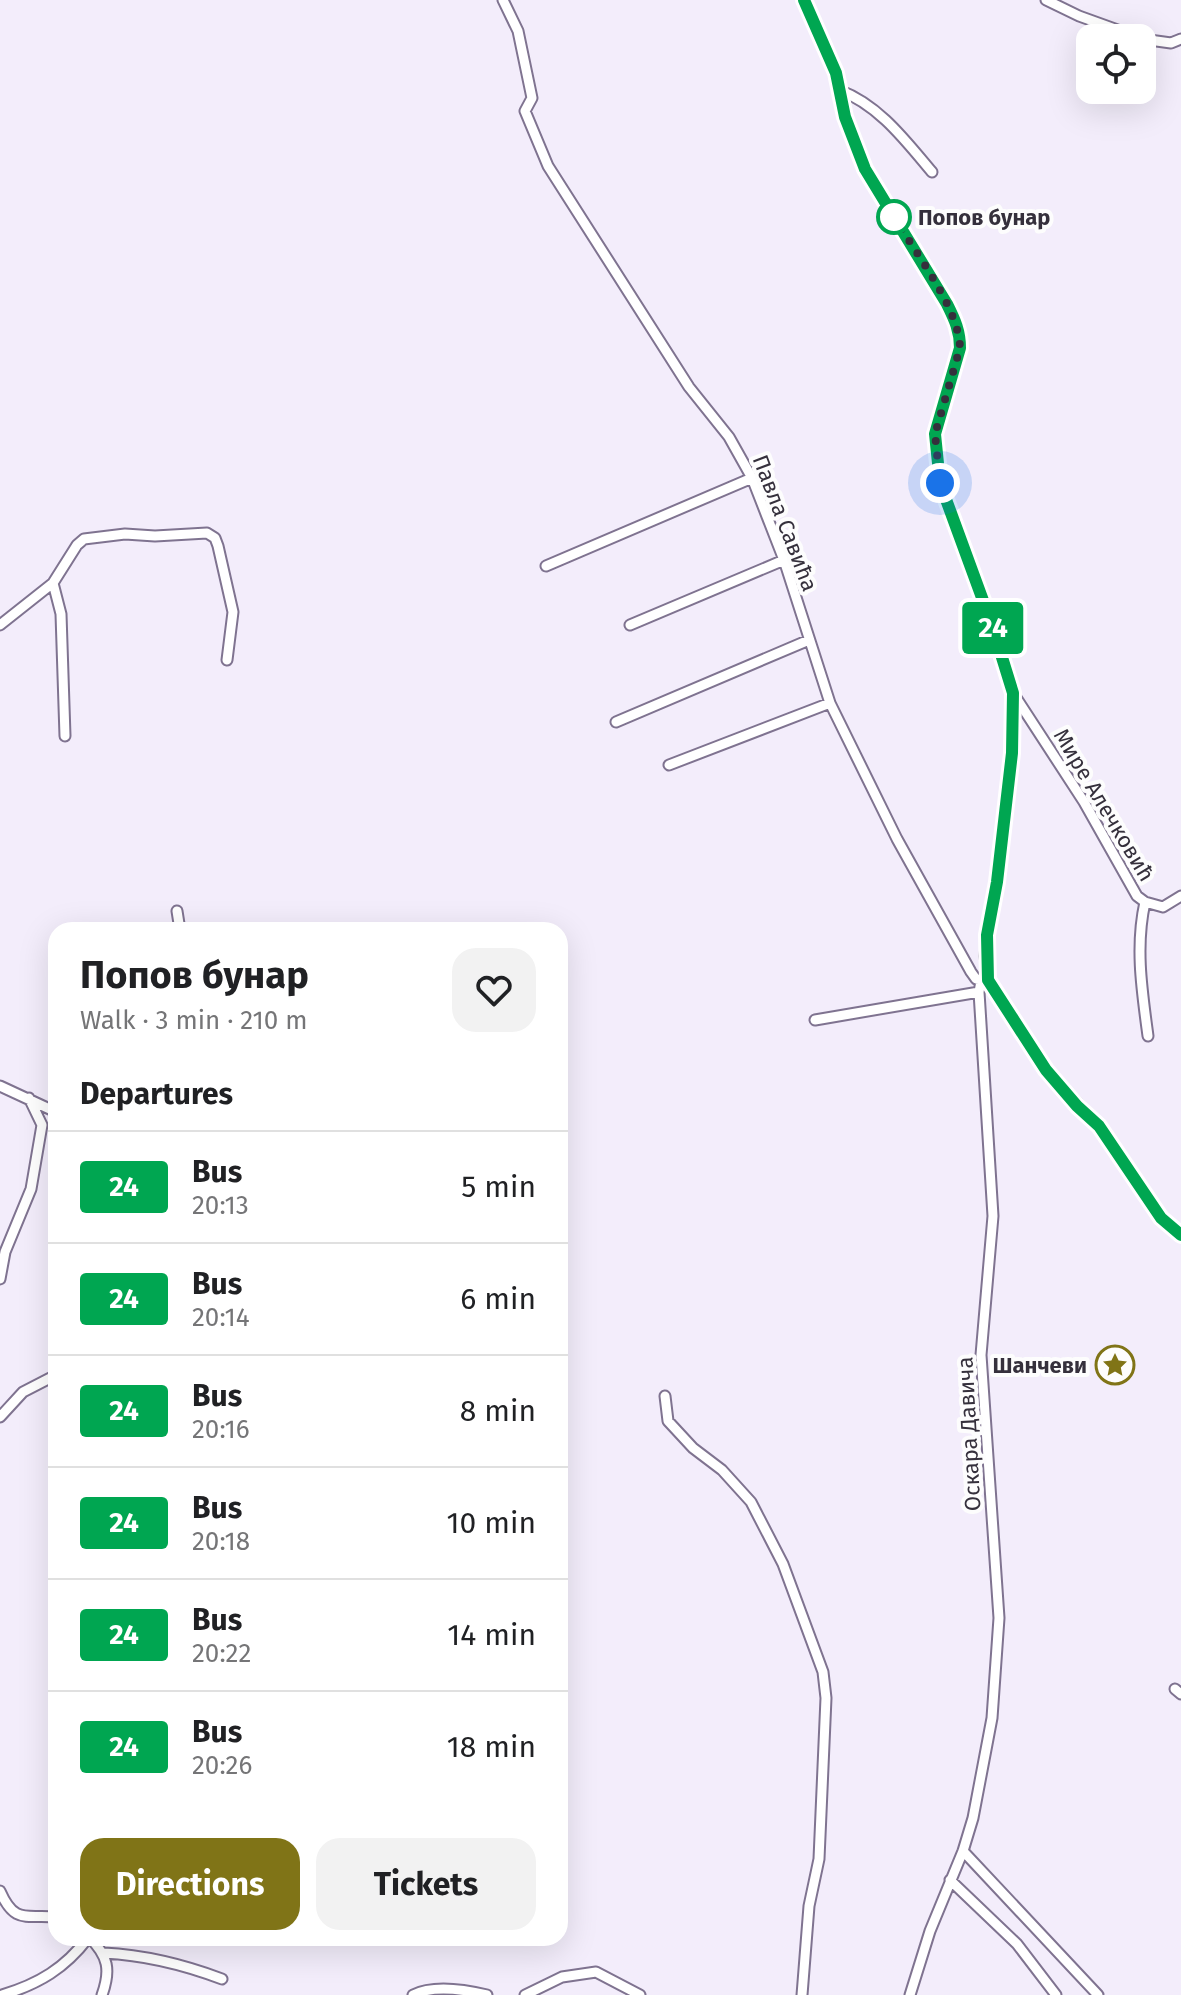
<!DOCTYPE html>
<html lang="en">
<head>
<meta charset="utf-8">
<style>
  body { margin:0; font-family:"Fira Sans",sans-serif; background:#f2f2f2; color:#202124; height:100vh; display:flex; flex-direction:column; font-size:30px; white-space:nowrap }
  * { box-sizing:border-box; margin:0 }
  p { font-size:26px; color:#757577 }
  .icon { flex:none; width:44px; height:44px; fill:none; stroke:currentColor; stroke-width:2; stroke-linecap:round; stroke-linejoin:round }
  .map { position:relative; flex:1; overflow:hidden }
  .sheet { position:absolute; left:48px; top:922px; width:520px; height:1024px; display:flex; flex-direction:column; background:#fff; border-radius:24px; box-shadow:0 8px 32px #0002 }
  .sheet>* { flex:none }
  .badge { padding:0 16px; border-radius:6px; font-size:28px; line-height:52px }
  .tools { position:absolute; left:1076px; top:24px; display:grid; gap:16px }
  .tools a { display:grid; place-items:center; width:80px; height:80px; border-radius:16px; background:#fff; box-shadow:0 8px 32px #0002; font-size:40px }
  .you { position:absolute; width:40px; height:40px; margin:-20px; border:6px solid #fff; border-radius:50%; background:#1a73e8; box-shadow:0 0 0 12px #1a73e833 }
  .map>.badge { position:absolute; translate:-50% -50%; box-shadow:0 0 0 4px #fff }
  h2 { padding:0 32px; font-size:30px; line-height:72px }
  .round { display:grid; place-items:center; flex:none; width:84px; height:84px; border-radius:24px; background:#f2f2f2 }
  .headline { display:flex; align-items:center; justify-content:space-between; height:136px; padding:0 32px }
  h1 { font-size:38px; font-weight:700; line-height:60px }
  .button { display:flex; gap:16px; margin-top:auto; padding:16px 32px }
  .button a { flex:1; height:92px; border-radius:24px; background:#807417; color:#fff; font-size:32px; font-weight:700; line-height:92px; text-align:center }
  .button a+a { background:#f2f2f2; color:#202124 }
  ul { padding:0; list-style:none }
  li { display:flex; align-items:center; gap:24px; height:112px; padding:0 32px; border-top:2px solid #e0e0e0 }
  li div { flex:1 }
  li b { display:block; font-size:30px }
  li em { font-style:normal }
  li .badge { min-width:88px; font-weight:700; text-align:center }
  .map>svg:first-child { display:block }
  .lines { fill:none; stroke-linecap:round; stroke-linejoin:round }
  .minor-casing { stroke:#7f7390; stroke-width:13 }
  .minor { stroke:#fff; stroke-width:9 }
  .line-casing { stroke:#fff; stroke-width:18 }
  .line { stroke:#00a651; stroke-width:12 }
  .walk { stroke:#35303c; stroke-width:8; stroke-dasharray:0 14.4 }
  .stop-dot { fill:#fff; stroke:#00a651; stroke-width:4 }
  .labels { text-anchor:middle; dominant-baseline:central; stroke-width:8; stroke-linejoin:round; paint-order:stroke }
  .stop-label { font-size:22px; font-weight:bold; fill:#35303c; stroke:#fdfdfd; text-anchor:start }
  .street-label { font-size:22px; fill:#35303c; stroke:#fdfdfd }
  .poi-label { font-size:22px; font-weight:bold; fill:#35303c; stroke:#fdfdfd; text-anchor:end }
</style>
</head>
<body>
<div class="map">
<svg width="1181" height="1995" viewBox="0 0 1181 1995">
  <rect width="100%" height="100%" fill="#f3edfb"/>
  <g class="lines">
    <g class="minor-casing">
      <path id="minor" d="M503 0 518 31 532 98 525 111 548 166 689 387 729 437 752 478 784 560 830 703 897 839 971 972 976 979 988 980
        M804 0 836 73 845 117 865 169 947 304C955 320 960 331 960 348L935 434 940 483 992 625 1013 693 1012 753 997 882 987 935 985 956 988 980 1046 1070 1099 1126 1161 1218 1181 1235
        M1046 0 1079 16 1140 38
        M1142 39 1171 43 1181 39
        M839 90C879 105 905 140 932 172
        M546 566 752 478
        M53 583 61 614 65 736
        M0 625 53 583 77 545 84 539 125 534 155 536 207 533 215 538 218 546 233 612 227 660
        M630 625 784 560
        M1013 693 1084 802 1137 896 1145 902 1163 907 1181 896
        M616 722 809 640
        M669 765 830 703
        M1145 902C1135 947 1142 991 1148 1036
        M177 911 180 930
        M815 1020 979 992
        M0 1086 56 1112
        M0 1279 5 1252 31 1189 42 1125 29 1098
        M665 1396 668 1421 693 1448 722 1470 751 1502 783 1564 823 1672 826 1698 819 1859 809 1906 802 1995
        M0 1417 23 1392 56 1375
        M1175 1689 1181 1694
        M963 1851 1098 1995
        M950 1880 1017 1944 1056 1995
        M0 1891C15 1925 26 1914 56 1917
        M90 1938C108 1956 111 1970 102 1995
        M104 1953C144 1955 185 1965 222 1979
        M2 1995C39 1984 65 1968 88 1938
        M413 1995C433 1985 466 1990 487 1995
        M525 1995 562 1977 596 1972 640 1995
        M910 1995 930 1931 963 1851 973 1818 992 1718 999 1618 981 1355 993 1216 979 992 981 981"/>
    </g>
    <use href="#minor" class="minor"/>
  </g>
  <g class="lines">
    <g class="line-casing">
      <path id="line" d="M804 0 836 73 845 117 865 169 947 304C955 320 960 331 960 348L935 434 940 483 992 625 1013 693 1012 753 997 882 987 935 988 980 1046 1070 1077 1106 1099 1126 1161 1218 1181 1235"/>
    </g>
    <use href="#line" class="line"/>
    <path class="walk" d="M894 217C915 252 959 308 960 348L935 434 940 483"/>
  </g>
  <defs>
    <g id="sight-ring" transform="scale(2)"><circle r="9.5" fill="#fdfdfd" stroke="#807417" stroke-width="1.5"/><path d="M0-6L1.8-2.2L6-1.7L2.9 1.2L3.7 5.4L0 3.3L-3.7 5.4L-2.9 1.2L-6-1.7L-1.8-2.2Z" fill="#807417"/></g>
  </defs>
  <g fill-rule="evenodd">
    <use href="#sight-ring" x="1115" y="1365"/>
  </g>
  <circle class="stop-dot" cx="894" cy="217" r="16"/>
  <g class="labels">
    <g class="stop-label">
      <text x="918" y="217">Попов бунар</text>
    </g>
    <g class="street-label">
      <text transform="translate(785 523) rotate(69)">Павла Савића</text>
      <text transform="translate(1104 805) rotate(59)">Мире Алечковић</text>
      <text transform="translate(969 1434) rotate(-93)">Оскара Давича</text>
    </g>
    <g class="poi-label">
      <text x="1087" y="1365">Шанчеви</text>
    </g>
  </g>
</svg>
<div class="tools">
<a><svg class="icon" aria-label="locate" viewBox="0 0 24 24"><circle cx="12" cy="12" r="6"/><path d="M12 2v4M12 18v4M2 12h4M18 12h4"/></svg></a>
</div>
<div class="you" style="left:940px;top:483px"></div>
<b class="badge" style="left:993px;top:628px;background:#00a651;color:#fff">24</b>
<section class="sheet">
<div class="headline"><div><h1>Попов бунар</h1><p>Walk · 3 min · 210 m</p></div><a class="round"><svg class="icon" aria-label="heart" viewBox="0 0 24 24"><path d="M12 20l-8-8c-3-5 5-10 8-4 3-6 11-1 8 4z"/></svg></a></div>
<h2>Departures</h2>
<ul>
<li><span class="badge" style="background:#00a651;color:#fff">24</span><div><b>Bus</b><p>20:13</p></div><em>5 min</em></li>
<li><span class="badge" style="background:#00a651;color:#fff">24</span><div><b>Bus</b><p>20:14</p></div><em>6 min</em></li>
<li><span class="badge" style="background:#00a651;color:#fff">24</span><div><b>Bus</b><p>20:16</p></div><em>8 min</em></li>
<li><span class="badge" style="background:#00a651;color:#fff">24</span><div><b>Bus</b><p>20:18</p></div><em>10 min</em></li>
<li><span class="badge" style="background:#00a651;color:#fff">24</span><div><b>Bus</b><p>20:22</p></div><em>14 min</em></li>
<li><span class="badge" style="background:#00a651;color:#fff">24</span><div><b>Bus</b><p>20:26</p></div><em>18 min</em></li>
</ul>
<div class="button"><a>Directions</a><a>Tickets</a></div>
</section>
</div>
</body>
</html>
